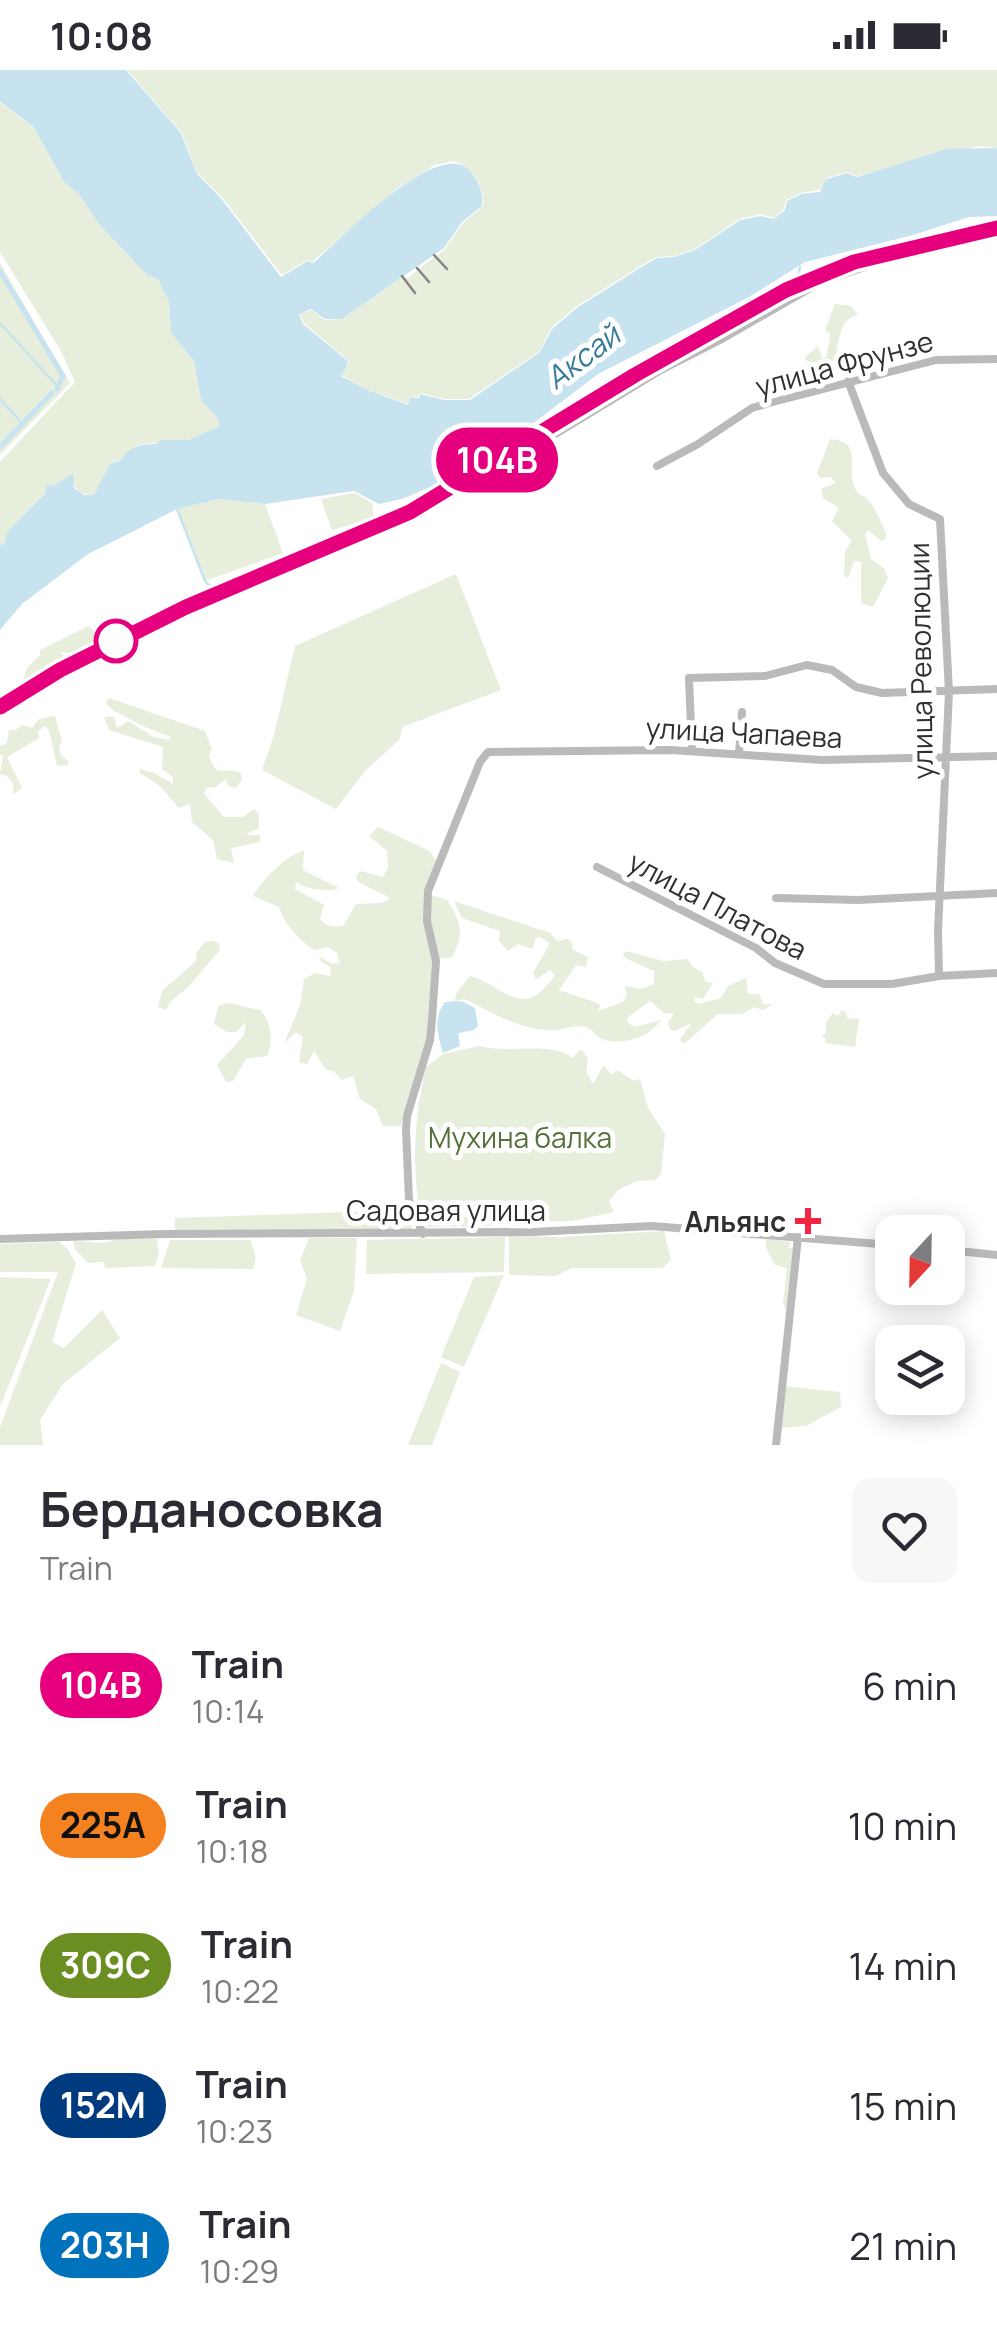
<!DOCTYPE html>
<html lang="en">
<head>
<meta charset="utf-8">
<style>
  body { margin:0; font-family:Manrope,sans-serif; background:#f7f7f7; color:#2b2b33; height:100vh; display:flex; flex-direction:column; font-size:38px; white-space:nowrap }
  * { box-sizing:border-box; margin:0 }
  p { font-size:32px; color:#7c7c81 }
  .icon { flex:none; width:55px; height:55px; fill:none; stroke:currentColor; stroke-width:2; stroke-linecap:round; stroke-linejoin:round }
  .map { position:relative; height:1375px; overflow:hidden }
  .drawer { display:flex; flex-direction:column; background:#fff; flex:1 }
  .drawer>* { flex:none }
  .badge { padding:0 20px; border-radius:32px; font-size:35px; line-height:65px }
  .needle { width:65px; rotate:202deg }
  .tools { position:absolute; left:875px; top:1145px; display:grid; gap:20px }
  .tools a { display:grid; place-items:center; width:90px; height:90px; border-radius:20px; background:#fff; box-shadow:0 5px 25px #0003; font-size:50px }
  .map>.badge { position:absolute; translate:-50% -50%; box-shadow:0 0 0 5px #fff }
  .round { display:grid; place-items:center; flex:none; width:105px; height:105px; border-radius:20px; background:#f7f7f7 }
  .summary { display:flex; align-items:center; justify-content:space-between; height:170px; padding:0 40px }
  h1 { font-size:48px; font-weight:700; line-height:75px }
  ul { padding:0; list-style:none }
  li { display:flex; align-items:center; gap:30px; height:140px; padding:0 40px }
  li div { flex:1 }
  li b { display:block; font-size:38px }
  li em { font-style:normal }
  li .badge { min-width:110px; font-weight:700; text-align:center }
  .status { display:flex; justify-content:space-between; align-items:center; height:70px; padding:0 50px; background:#fff; direction:ltr }
  .status svg { height:28px; fill:currentColor }
  .map>svg:first-child { display:block }
  .green { fill:#e7eedc }
  .water { fill:#c7e3ef }
  .lines { fill:none; stroke-linecap:round; stroke-linejoin:round }
  .stream { stroke:#c7e3ef; stroke-width:2.5 }
  .canal { stroke:#c7e3ef; stroke-width:5 }
  .secondary { stroke:#bababa; stroke-width:8 }
  .tram { stroke:#858585; stroke-width:2.5 }
  .rail-casing { stroke:#858585; stroke-width:6 }
  .rail { stroke:#fff; stroke-width:2.5; stroke-dasharray:8; stroke-linecap:butt }
  .line-casing { stroke:#fff; stroke-width:22 }
  .line { stroke:#e6007e; stroke-width:15 }
  .stop-dot { fill:#fff; stroke:#e6007e; stroke-width:5 }
  .poi-dot { fill:#f52442; stroke:#fff; stroke-width:4 }
  .labels { text-anchor:middle; dominant-baseline:central; stroke-width:10; stroke-linejoin:round; paint-order:stroke }
  .street-label { font-size:28px; fill:#303030; stroke:#fff }
  .park-label { font-size:28px; fill:#567039; stroke:#fff }
  .poi-label { font-size:28px; font-weight:bold; fill:#303030; stroke:#fff; text-anchor:end }
  .water-label { font-size:30px; font-style:italic; fill:#367a9a; stroke:#fff }
</style>
</head>
<body>
<div class="status"><b>10:08</b><svg viewBox="0 0 49 12"><path d="M0 12V9h3v3zM5 12V6h3v6zM10 12V3h3v9zM15 12V0h3v12zM26 1h20v11H26zM47 4h2v5h-2z"/></svg></div>
<div class="map">
<svg width="997" height="1375" viewBox="0 0 997 1375">
  <rect width="100%" height="100%" fill="#fff"/>
  <path class="green" d="M127 0H997V78L978 76 857 106 847 102 826 108 822 119 801 123 786 130 784 139 774 148 761 144 739 149 695 179 674 186 657 187 642 195 577 236 551 258 540 281 469 329H444L420 323 418 327 408 328V334L370 321 341 305 350 292 304 253 300 245 311 240 325 250 342 249 403 207 406 209 445 179 463 153 483 136C486 116 472 98 454 91L435 95 399 117 312 192 308 190 282 205 221 126 197 103 182 63Z
    M0 33 33 56 64 112 79 124 98 153 147 205 158 208 169 232 171 263 194 291 201 330 218 349 220 356 188 370 143 374 133 378 121 390 114 392 94 425C79 425 76 419 69 407L45 422 7 462 5 472 0 476V392L75 312 61 281 0 182Z
    M0 193 70 313 0 385Z
    M835 234 851 236 858 245C832 250 841 291 827 312H822L814 294 805 290V287L818 276 822 288 827 287C826 278 831 272 830 263L825 260Z
    M830 369C865 372 845 399 855 418 861 429 858 420 867 429 874 436 882 453 886 464V469L881 471 868 460 865 464 871 489 884 498 888 508 873 537 861 533V492L854 491 848 508 844 506 845 481 852 471 832 451 839 438 823 428 821 419 836 413 831 407 820 408 817 403Z
    M355 423 372 433 374 448 332 460 321 429Z
    M219 429 265 434 283 483 205 511 177 439Z
    M456 504 501 620 402 657 400 669 365 701 336 739 262 700 274 665 295 576Z
    M89 556 101 569 74 583 60 582 65 587 21 617 27 598 40 585V580Z
    M109 628 205 661 212 679 209 685C217 711 223 695 241 703L242 710 236 718 229 716 225 709 216 717 206 718 204 724 224 747H243L254 739 259 744V758L245 765H260V772L231 778 234 793 217 789 213 770 192 752 190 734 179 738 161 717 140 703V699L154 703 173 714V707L162 699 163 677 109 660 104 647H114L117 658 128 651 154 667 169 670 171 667 145 657 114 641 106 633Z
    M55 646 62 672 59 676 61 685 69 692 68 695 57 696 49 660 45 656 38 661 39 668 7 687 22 718 12 725 14 715 7 706 0 704 3 686 0 684V676L7 673 9 660H16L21 655 32 658 39 649Z
    M378 757 430 781 436 791 427 824 447 830C461 852 465 864 452 887L432 890 426 974 401 1056H383L376 1039 360 1029 353 1006 341 1010 334 1001 326 1000 314 981 307 994 299 992 303 967 296 962 284 973 300 936 304 909 315 903 330 906 331 897 321 892 320 887 332 894 340 893 337 883 328 877 315 880C300 872 284 853 279 837L253 826C264 809 284 787 304 780L303 800 339 818C330 823 305 819 296 812L295 819 324 835 320 849C327 857 333 857 343 856L356 834 382 833 390 828 357 811 356 806 360 801 383 807 388 797 387 781 369 766Z
    M454 831 550 863 557 871 567 869 571 871 573 880 588 887 586 897 576 895 559 920 597 933 600 935 598 941 623 932 627 924 625 916 641 919 654 914V901C644 896 631 892 622 885L627 881 663 891 688 889 692 896 703 903 705 911 713 913 703 929 695 927 694 931 698 934 721 928 728 916 746 908 748 924H759L764 935 773 934 763 940 754 937 742 944H718L684 974 680 969 692 953 674 961 670 959 668 952 674 944 664 943 650 931 628 947 627 952 635 957 661 950C650 967 625 975 605 970 597 968 593 959 585 957 573 954 565 960 554 960 523 962 491 942 465 929L455 931 456 924 470 906C504 915 523 953 555 905L550 900 536 909 533 903 550 873 540 867 536 868 532 879 518 874 508 881 499 871 500 861 462 848Z
    M214 871 219 874 220 880 189 916 170 932 166 940 158 937 162 921 196 891 197 882 205 872Z
    M228 933 260 940C271 951 274 972 267 986L246 989 233 1011 226 1012 217 995 244 965 246 952 236 962H227L214 954 218 936Z
    M840 940 846 942 847 948 859 949 855 977 825 973V968L821 967 826 963V952L834 942 836 946 841 944Z
    M479 976C507 984 551 971 572 988L581 979 588 989 586 1001 593 1014 604 995 611 1005 617 1000 634 1011 640 1009 648 1038 665 1064 661 1104 656 1110 637 1111 618 1120 609 1131 614 1142 572 1151 508 1152 482 1144 420 1142C411 1094 415 1044 426 997L443 984Z
    M404 1140 409 1143 412 1159 175 1160V1148Z
    M419 1146 481 1147 501 1156 425 1157Z
    M664 1161 671 1190 662 1198H572L555 1206 509 1205V1166L560 1167Z
    M505 1167 504 1202 366 1204 367 1170Z
    M309 1168H357L354 1221 340 1261 296 1245 307 1209 300 1190Z
    M116 1169H157L159 1183 155 1196 105 1198 104 1192 88 1193 75 1179 73 1171 105 1173Z
    M766 1169 791 1172 788 1179 793 1177 786 1241 783 1233 787 1198 775 1195 766 1178Z
    M170 1170H250C254 1180 258 1188 253 1199L161 1198Z
    M59 1172 67 1178 76 1193 52 1272 64 1278 102 1240 120 1268 63 1314 40 1350 43 1375H0V1357L58 1202H0V1174Z
    M504 1205 464 1297 441 1287 474 1207Z
    M0 1207 51 1209 0 1337Z
    M441 1293 460 1302 432 1375H408Z
    M783 1316 840 1322 841 1337 806 1356 778 1358Z"/>
  <path class="water" d="M0 0H126L181 63 197 104 220 127 281 207 308 191 313 193C338 173 437 65 470 101 479 111 484 123 482 136L462 152 444 178 342 249H325L311 239 299 245 303 254 349 292 341 306 370 321 408 335 409 328H419L420 324 444 330H470L540 282 552 259 578 237 643 196 657 188 674 187 695 180 740 150 761 146 774 149 785 140 787 131 801 124 820 122 826 109 847 103 857 107 947 79 997 78V146L969 147 913 165 805 192 749 227 598 304 531 355 433 416 402 429 379 434 354 421 265 434 219 429 177 439 88 484 22 534 0 560V476L5 472 7 462 45 423 46 416 55 415 73 403 74 418 84 425H94L110 394 121 390C129 376 142 374 156 374L161 370H188L220 356 218 349 201 330 194 291 171 263 169 232 158 209 147 205 98 153 79 124 64 112 33 56 0 32Z
    M461 931 475 938 478 956 474 960 458 963 460 976 443 983C437 964 433 948 445 932Z"/>
  <g class="lines">
    <path class="stream" d="M797 209 800 197
      M0 253 58 317
      M0 329 20 351
      M177 439 205 511 214 520"/>
    <path class="canal" d="M0 201 63 306 57 319
      M0 377 52 323"/>
    <path class="secondary" d="M848 311 883 403 909 434 940 449 949 622 938 861 939 906
      M657 396 698 374 752 338 769 333 936 290 997 289
      M483 408 659 301 720 270 819 213 884 190 997 163
      M692 681 689 608 765 606 807 595 832 600 856 617 882 623 997 619
      M739 684 742 642
      M597 797 756 878 775 893 824 914H892L939 906 997 903
      M776 828 858 830 997 823
      M423 1164 409 1130 406 1060 407 1046 430 970 432 949 436 891 427 851 428 821 480 692 488 682 671 680 822 690 997 686
      M0 1169 165 1164 533 1162 652 1156 892 1175
      M948 1180 997 1185
      M776 1375 798 1167"/>
    <path class="tram" d="M434 185 447 199
      M417 198 429 212
      M402 206 415 223"/>
    <g class="rail-casing">
      <path id="rail" d="M0 637 60 600 186 537 410 441 635 305 786 220 854 192 997 158"/>
    </g>
    <use href="#rail" class="rail"/>
  </g>
  <g class="lines">
    <g class="line-casing">
      <path id="line" d="M0 637 60 600 186 537 410 442 635 305 786 220 854 192 997 158"/>
    </g>
    <use href="#line" class="line"/>
  </g>
  <circle class="stop-dot" cx="116" cy="571" r="20"/>
  <path class="poi-dot" d="M803 1136h10v10h10v10h-10v10h-10v-10h-10v-10h10z"/>
  <g class="labels">
    <g class="street-label">
      <text transform="translate(844 293) rotate(-15)">улица Фрунзе</text>
      <text transform="translate(920 591) rotate(-91)">улица Революции</text>
      <text transform="translate(744 662) rotate(3)">улица Чапаева</text>
      <text transform="translate(718 835) rotate(28)">улица Платова</text>
      <text x="446" y="1140">Садовая улица</text>
    </g>
    <g class="park-label">
      <text x="520" y="1067">Мухина балка</text>
    </g>
    <g class="poi-label">
      <text x="786" y="1151">Альянс</text>
    </g>
    <g class="water-label">
      <text transform="translate(582 286) rotate(-37)">Аксай</text>
    </g>
  </g>
</svg>
<div class="tools">
<a><svg class="needle" viewBox="-14 -14 28 28"><path d="M0-13l5 13h-10z" fill="#e53935"/><path d="M0 13l5-13h-10z" fill="#7c7c81"/></svg></a>
<a><svg class="icon" aria-label="layers" viewBox="0 0 24 24"><path d="M12 4l9 5-9 5-9-5zM3 14l9 5 9-5"/></svg></a>
</div>
<b class="badge" style="left:497px;top:390px;background:#e6007e;color:#fff">104В</b>
</div>
<section class="drawer">
<div class="summary"><div><h1>Берданосовка</h1><p>Train</p></div><a class="round"><svg class="icon" aria-label="heart" viewBox="0 0 24 24"><path d="M12 20l-8-8c-3-5 5-10 8-4 3-6 11-1 8 4z"/></svg></a></div>
<ul>
<li><span class="badge" style="background:#e6007e;color:#fff">104В</span><div><b>Train</b><p>10:14</p></div><em>6 min</em></li>
<li><span class="badge" style="background:#f58220;color:#111">225А</span><div><b>Train</b><p>10:18</p></div><em>10 min</em></li>
<li><span class="badge" style="background:#6b8e23;color:#fff">309С</span><div><b>Train</b><p>10:22</p></div><em>14 min</em></li>
<li><span class="badge" style="background:#003b80;color:#fff">152М</span><div><b>Train</b><p>10:23</p></div><em>15 min</em></li>
<li><span class="badge" style="background:#0072bc;color:#fff">203Н</span><div><b>Train</b><p>10:29</p></div><em>21 min</em></li>
</ul>
</section>
</body>
</html>
